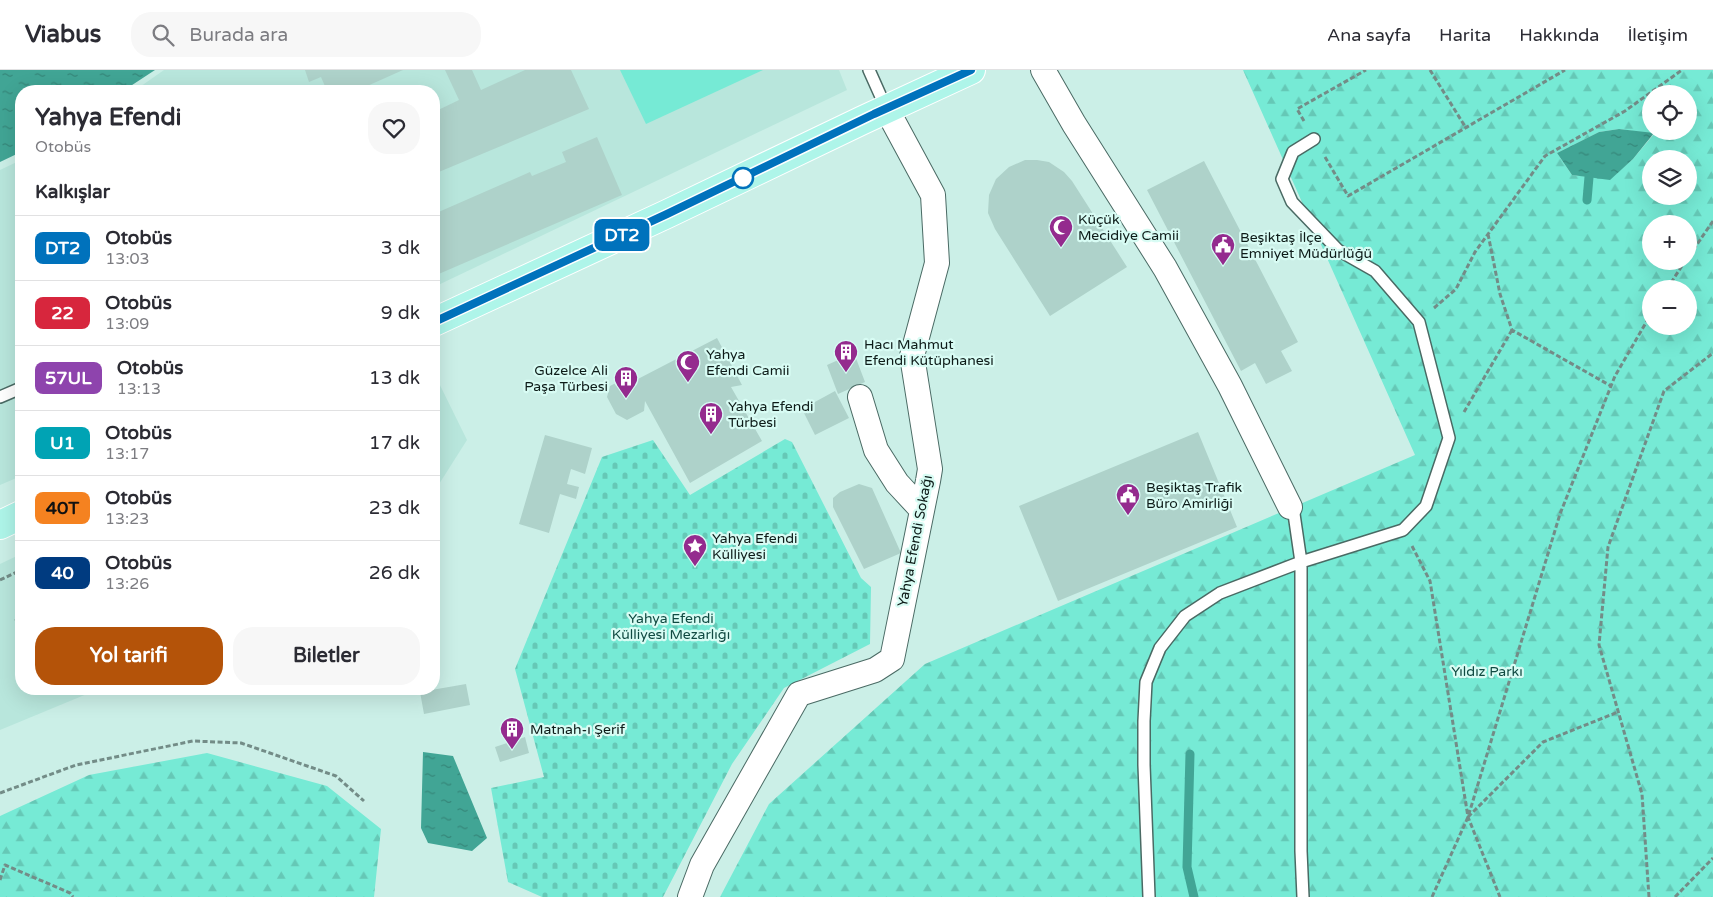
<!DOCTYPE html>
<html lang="tr">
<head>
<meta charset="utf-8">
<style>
  body { margin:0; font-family:"Varela Round",sans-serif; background:#f7f7f7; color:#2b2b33; height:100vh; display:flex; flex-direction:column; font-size:19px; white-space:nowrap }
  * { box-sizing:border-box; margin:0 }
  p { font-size:16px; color:#7c7c81 }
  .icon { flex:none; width:28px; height:28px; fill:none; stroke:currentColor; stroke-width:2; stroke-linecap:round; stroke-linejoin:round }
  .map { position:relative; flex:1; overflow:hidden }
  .side { position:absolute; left:15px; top:15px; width:425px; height:610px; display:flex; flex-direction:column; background:#fff; border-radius:20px; box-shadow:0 5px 20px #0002 }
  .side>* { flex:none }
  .badge { padding:0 10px; border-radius:8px; font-size:18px; line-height:32px }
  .fabs { position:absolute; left:1642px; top:15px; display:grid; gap:10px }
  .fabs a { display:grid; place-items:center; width:55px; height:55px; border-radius:50%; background:#fff; box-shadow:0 5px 20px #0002; font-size:25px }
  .map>.badge { position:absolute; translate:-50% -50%; box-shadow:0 0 0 2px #fff }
  h2 { padding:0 20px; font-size:19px; line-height:45px }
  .round { display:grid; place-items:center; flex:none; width:52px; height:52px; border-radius:20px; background:#f7f7f7 }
  .summary { display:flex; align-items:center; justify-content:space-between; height:85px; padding:0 20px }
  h1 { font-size:24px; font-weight:800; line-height:38px }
  .cta { display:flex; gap:10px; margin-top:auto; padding:10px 20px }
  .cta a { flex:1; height:58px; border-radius:20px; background:#b45309; color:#fff; font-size:20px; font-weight:800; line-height:58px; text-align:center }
  .cta a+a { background:#f7f7f7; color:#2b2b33 }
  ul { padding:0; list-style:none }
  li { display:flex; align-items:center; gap:15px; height:65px; padding:0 20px; border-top:1px solid #e1e1e2 }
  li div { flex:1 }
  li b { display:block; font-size:19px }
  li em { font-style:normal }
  li .badge { min-width:55px; font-weight:700; text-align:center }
  header { display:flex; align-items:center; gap:30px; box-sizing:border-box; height:70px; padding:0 25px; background:#fff; border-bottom:1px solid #e1e1e2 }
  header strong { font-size:24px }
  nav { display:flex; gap:28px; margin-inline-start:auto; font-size:18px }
  .search { width:350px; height:45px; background:#f7f7f7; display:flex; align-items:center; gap:12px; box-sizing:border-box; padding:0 18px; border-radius:20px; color:#7c7c81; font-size:19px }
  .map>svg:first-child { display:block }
  .built { fill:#b8e6dc }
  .forest { fill:url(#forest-firs); fill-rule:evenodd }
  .cemetery { fill:url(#cemetery-stones) }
  .pitch { fill:#76ead5 }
  .water { fill:url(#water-ripples) }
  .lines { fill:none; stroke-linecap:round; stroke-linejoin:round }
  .stream { stroke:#41a595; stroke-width:9 }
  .building { fill:#aed2ca }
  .lane-casing { stroke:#4a6a64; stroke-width:14 }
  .street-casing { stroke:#4a6a64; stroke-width:26 }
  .primary-casing { stroke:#fff; stroke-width:30 }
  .path { stroke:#738c87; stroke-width:3; stroke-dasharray:5 2.5; stroke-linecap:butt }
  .lane { stroke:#fff; stroke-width:11 }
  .street { stroke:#fff; stroke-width:24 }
  .primary { stroke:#aef5e9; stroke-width:28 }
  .line-casing { stroke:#fff; stroke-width:11 }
  .line { stroke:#0072bc; stroke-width:8 }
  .stop-dot { fill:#fff; stroke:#0072bc; stroke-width:2.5 }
  .labels { text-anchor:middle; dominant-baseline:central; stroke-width:4.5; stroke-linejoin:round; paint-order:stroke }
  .poi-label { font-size:14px; fill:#0d1b18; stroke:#d8fcf4; text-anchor:start }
  .street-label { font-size:14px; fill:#0d1b18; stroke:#d8fcf4 }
  .park-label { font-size:14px; fill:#104a42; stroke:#d8fcf4 }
</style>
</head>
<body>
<header>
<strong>Viabus</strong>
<div class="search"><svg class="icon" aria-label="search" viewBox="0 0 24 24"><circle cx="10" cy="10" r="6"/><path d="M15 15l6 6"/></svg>Burada ara</div>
<nav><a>Ana sayfa</a><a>Harita</a><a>Hakkında</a><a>İletişim</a></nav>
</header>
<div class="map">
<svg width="1713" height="827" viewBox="0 0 1713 827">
  <defs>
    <pattern id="forest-firs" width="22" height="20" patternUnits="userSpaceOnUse" patternTransform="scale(1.25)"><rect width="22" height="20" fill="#76ead5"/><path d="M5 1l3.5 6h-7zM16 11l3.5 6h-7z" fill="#65c8b6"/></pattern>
    <pattern id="cemetery-stones" width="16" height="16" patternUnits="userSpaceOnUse" patternTransform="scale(1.25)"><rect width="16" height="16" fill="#76ead5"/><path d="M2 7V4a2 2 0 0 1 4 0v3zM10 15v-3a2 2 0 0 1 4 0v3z" fill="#65c8b6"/></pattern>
    <pattern id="water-ripples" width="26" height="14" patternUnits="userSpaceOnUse" patternTransform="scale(1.25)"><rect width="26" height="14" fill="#41a595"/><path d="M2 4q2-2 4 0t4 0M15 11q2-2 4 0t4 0" fill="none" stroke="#358679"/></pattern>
  </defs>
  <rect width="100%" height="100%" fill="#cbefe7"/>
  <path class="built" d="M164 0H839L847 20 434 217V21H134Z
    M21 90V406L0 415V100Z
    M434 303 467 370 434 422Z
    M21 484V619H99L0 660V494Z"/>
  <path class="forest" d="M1243 0H1713V827H720L769 734 925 594 1415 385ZM1651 24H1689V61H1651ZM1619 59 1654 64 1633 89 1610 109 1572 105 1557 83 1599 62ZM1651 89H1689V126H1651ZM1651 154H1689V191H1651ZM1651 219H1689V256H1651Z
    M207 683 327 716 381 759 374 827H0V746L89 705Z"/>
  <path class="cemetery" d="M785 369 792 372 861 508 871 517 870 574 784 618 732 694 663 827H542L508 812 491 718 544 707 515 599 602 387 653 370 690 425Z"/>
  <path class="pitch" d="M620 0H763L646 54Z"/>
  <path class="water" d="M0 0H155L123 21H21V82L0 92Z
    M1619 59 1654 63 1633 89 1610 110 1572 105 1557 83 1599 62Z
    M423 682 453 686 487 768 472 781 428 773 421 758Z"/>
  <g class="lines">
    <path class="stream" d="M1587 130 1589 107
      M1190 684 1187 797 1194 827"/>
  </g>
  <path class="building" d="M305 0H403L356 21H327L321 7 309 12Z
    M445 0H472L481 20 525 0H571L589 39 434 104V42L459 30Z
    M597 67 622 125 434 206V144L530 102 532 106 566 92 562 82Z
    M1025 90H1037L1049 92 1064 102 1072 111 1127 197 1050 246 995 159 988 143 989 125 996 109 1009 97Z
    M1204 91 1298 272 1281 281 1292 301 1266 314 1255 293 1241 301 1147 120Z
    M717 268 742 315 731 317 762 371 690 413 645 331 644 341 627 350 616 344 607 327 610 316 627 307 634 311Z
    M854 283 865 312 838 324 827 295Z
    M835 321 849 348 815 365 802 339Z
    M1198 362 1237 457 1058 531 1019 436Z
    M545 365 592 378 585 404 571 399 567 414 579 417 576 429 560 424 549 463 519 454Z
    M859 414 872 418 901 483 864 499 833 437V428L840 422Z
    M466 614 470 635 424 644 420 622Z
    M525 667 529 683 500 692 495 677Z"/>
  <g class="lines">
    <g class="lane-casing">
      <path id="lane" d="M869 0 886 38
        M0 327 21 318
        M1290 437 1294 444 1301 492V781L1303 827
        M1149 827 1144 695V651L1146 612 1160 578 1185 546 1220 523 1301 492 1403 460 1426 436 1449 368 1419 252 1375 201 1338 180 1292 132 1282 109 1293 82 1314 69"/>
    </g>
    <g class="street-casing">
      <path id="street" d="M1043 0 1074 54 1165 198 1230 316 1290 437
        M860 327 876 380 897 413 922 440
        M690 827 702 795 799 624 875 600 892 589 928 411 930 399 912 286 937 193 933 125 886 38"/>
    </g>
    <g class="primary-casing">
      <path id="primary" d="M434 252 667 144 863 50 971 0
        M0 455 21 445"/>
    </g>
    <path class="path" d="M1430 0 1466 58
      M1304 51 1297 39 1366 0
      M1325 87 1348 126 1565 0
      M1488 164 1500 224 1512 260 1611 316
      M1689 186 1713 151
      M1667 219 1685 191
      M1434 238 1456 219 1475 182 1545 86 1625 41 1682 0
      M1464 342 1512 260
      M1412 476 1430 511 1468 747 1500 827
      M0 510 21 500
      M15 551 21 549
      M0 723 76 695 193 671 241 673 336 706 364 731
      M1468 747 1543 672 1618 642
      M0 810 5 795 70 823 73 827
      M1432 827 1468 747 1560 444 1615 306 1651 244
      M1649 827 1642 724 1599 575 1608 477 1664 321 1713 283
      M1675 827 1713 788"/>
    <use href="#lane" class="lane"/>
    <use href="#street" class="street"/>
    <use href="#primary" class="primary"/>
  </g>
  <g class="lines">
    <g class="line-casing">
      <path id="line" d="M434 252 667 144 874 44 971 0"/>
    </g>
    <use href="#line" class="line"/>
  </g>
  <defs>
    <g id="mosque-pin" transform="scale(1.25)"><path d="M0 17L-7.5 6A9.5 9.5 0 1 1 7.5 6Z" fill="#942b8e" stroke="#d8fcf4"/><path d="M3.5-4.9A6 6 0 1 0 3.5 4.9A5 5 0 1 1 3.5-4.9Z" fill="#fff"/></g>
    <g id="civic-pin" transform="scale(1.25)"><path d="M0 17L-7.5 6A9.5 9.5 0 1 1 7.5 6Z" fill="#942b8e" stroke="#d8fcf4"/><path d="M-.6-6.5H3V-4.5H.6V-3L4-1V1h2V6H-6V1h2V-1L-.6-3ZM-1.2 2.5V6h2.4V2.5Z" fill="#fff"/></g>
    <g id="building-pin" transform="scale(1.25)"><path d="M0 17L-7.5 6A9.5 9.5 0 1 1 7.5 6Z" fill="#942b8e" stroke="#d8fcf4"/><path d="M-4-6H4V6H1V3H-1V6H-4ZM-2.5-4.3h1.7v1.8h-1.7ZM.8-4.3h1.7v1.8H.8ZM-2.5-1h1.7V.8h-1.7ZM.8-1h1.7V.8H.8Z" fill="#fff"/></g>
    <g id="sight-pin" transform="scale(1.25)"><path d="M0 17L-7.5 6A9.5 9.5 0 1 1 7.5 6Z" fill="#942b8e" stroke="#d8fcf4"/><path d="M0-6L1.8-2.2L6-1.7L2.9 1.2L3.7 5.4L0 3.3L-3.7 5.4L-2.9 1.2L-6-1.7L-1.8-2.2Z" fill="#fff"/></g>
  </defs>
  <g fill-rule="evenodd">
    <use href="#mosque-pin" x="1061" y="157"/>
    <use href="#civic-pin" x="1223" y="175"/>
    <use href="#building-pin" x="846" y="282"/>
    <use href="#mosque-pin" x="688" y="292"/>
    <use href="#building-pin" x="626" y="308"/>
    <use href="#building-pin" x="711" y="344"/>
    <use href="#civic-pin" x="1128" y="425"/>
    <use href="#sight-pin" x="695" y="476"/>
    <use href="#building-pin" x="512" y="659"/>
  </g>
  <circle class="stop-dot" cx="743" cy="108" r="10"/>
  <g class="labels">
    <g class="poi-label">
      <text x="1078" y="149">Küçük<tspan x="1078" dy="16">Mecidiye Camii</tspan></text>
      <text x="1240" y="167">Beşiktaş İlçe<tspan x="1240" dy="16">Emniyet Müdürlüğü</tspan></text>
      <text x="864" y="274">Hacı Mahmut<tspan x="864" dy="16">Efendi Kütüphanesi</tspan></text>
      <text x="706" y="284">Yahya<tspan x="706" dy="16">Efendi Camii</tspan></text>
      <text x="608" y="300" text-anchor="end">Güzelce Ali<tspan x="608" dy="16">Paşa Türbesi</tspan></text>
      <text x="728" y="336">Yahya Efendi<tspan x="728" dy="16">Türbesi</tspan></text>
      <text x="1146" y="417">Beşiktaş Trafik<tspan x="1146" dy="16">Büro Amirliği</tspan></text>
      <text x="712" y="468">Yahya Efendi<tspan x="712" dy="16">Külliyesi</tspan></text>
      <text x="530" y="659">Matnah-ı Şerif</text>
    </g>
    <g class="street-label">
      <text transform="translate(915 471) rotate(-79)">Yahya Efendi Sokağı</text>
    </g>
    <g class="park-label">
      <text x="671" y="548">Yahya Efendi<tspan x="671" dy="16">Külliyesi Mezarlığı</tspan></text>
      <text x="1487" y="601">Yıldız Parkı</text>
    </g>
  </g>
</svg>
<div class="fabs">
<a><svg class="icon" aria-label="locate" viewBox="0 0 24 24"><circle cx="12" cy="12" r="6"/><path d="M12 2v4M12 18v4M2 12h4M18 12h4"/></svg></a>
<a><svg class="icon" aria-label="layers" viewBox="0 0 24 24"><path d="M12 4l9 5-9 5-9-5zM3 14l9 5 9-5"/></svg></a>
<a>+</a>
<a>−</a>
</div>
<b class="badge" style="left:622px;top:165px;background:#0072bc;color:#fff">DT2</b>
<section class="side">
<div class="summary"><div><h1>Yahya Efendi</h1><p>Otobüs</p></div><a class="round"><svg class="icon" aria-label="heart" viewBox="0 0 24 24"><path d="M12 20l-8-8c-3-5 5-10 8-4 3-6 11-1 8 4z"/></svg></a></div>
<h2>Kalkışlar</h2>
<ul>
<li><span class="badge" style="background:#0072bc;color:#fff">DT2</span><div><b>Otobüs</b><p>13:03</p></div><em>3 dk</em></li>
<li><span class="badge" style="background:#d7263d;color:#fff">22</span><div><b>Otobüs</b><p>13:09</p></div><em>9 dk</em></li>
<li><span class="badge" style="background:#8e44ad;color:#fff">57UL</span><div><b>Otobüs</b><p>13:13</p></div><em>13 dk</em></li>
<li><span class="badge" style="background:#00a3b4;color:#fff">U1</span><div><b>Otobüs</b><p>13:17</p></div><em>17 dk</em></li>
<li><span class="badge" style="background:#f58220;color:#111">40T</span><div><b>Otobüs</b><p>13:23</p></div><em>23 dk</em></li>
<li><span class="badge" style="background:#003b80;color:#fff">40</span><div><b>Otobüs</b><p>13:26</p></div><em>26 dk</em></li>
</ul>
<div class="cta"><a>Yol tarifi</a><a>Biletler</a></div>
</section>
</div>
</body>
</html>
